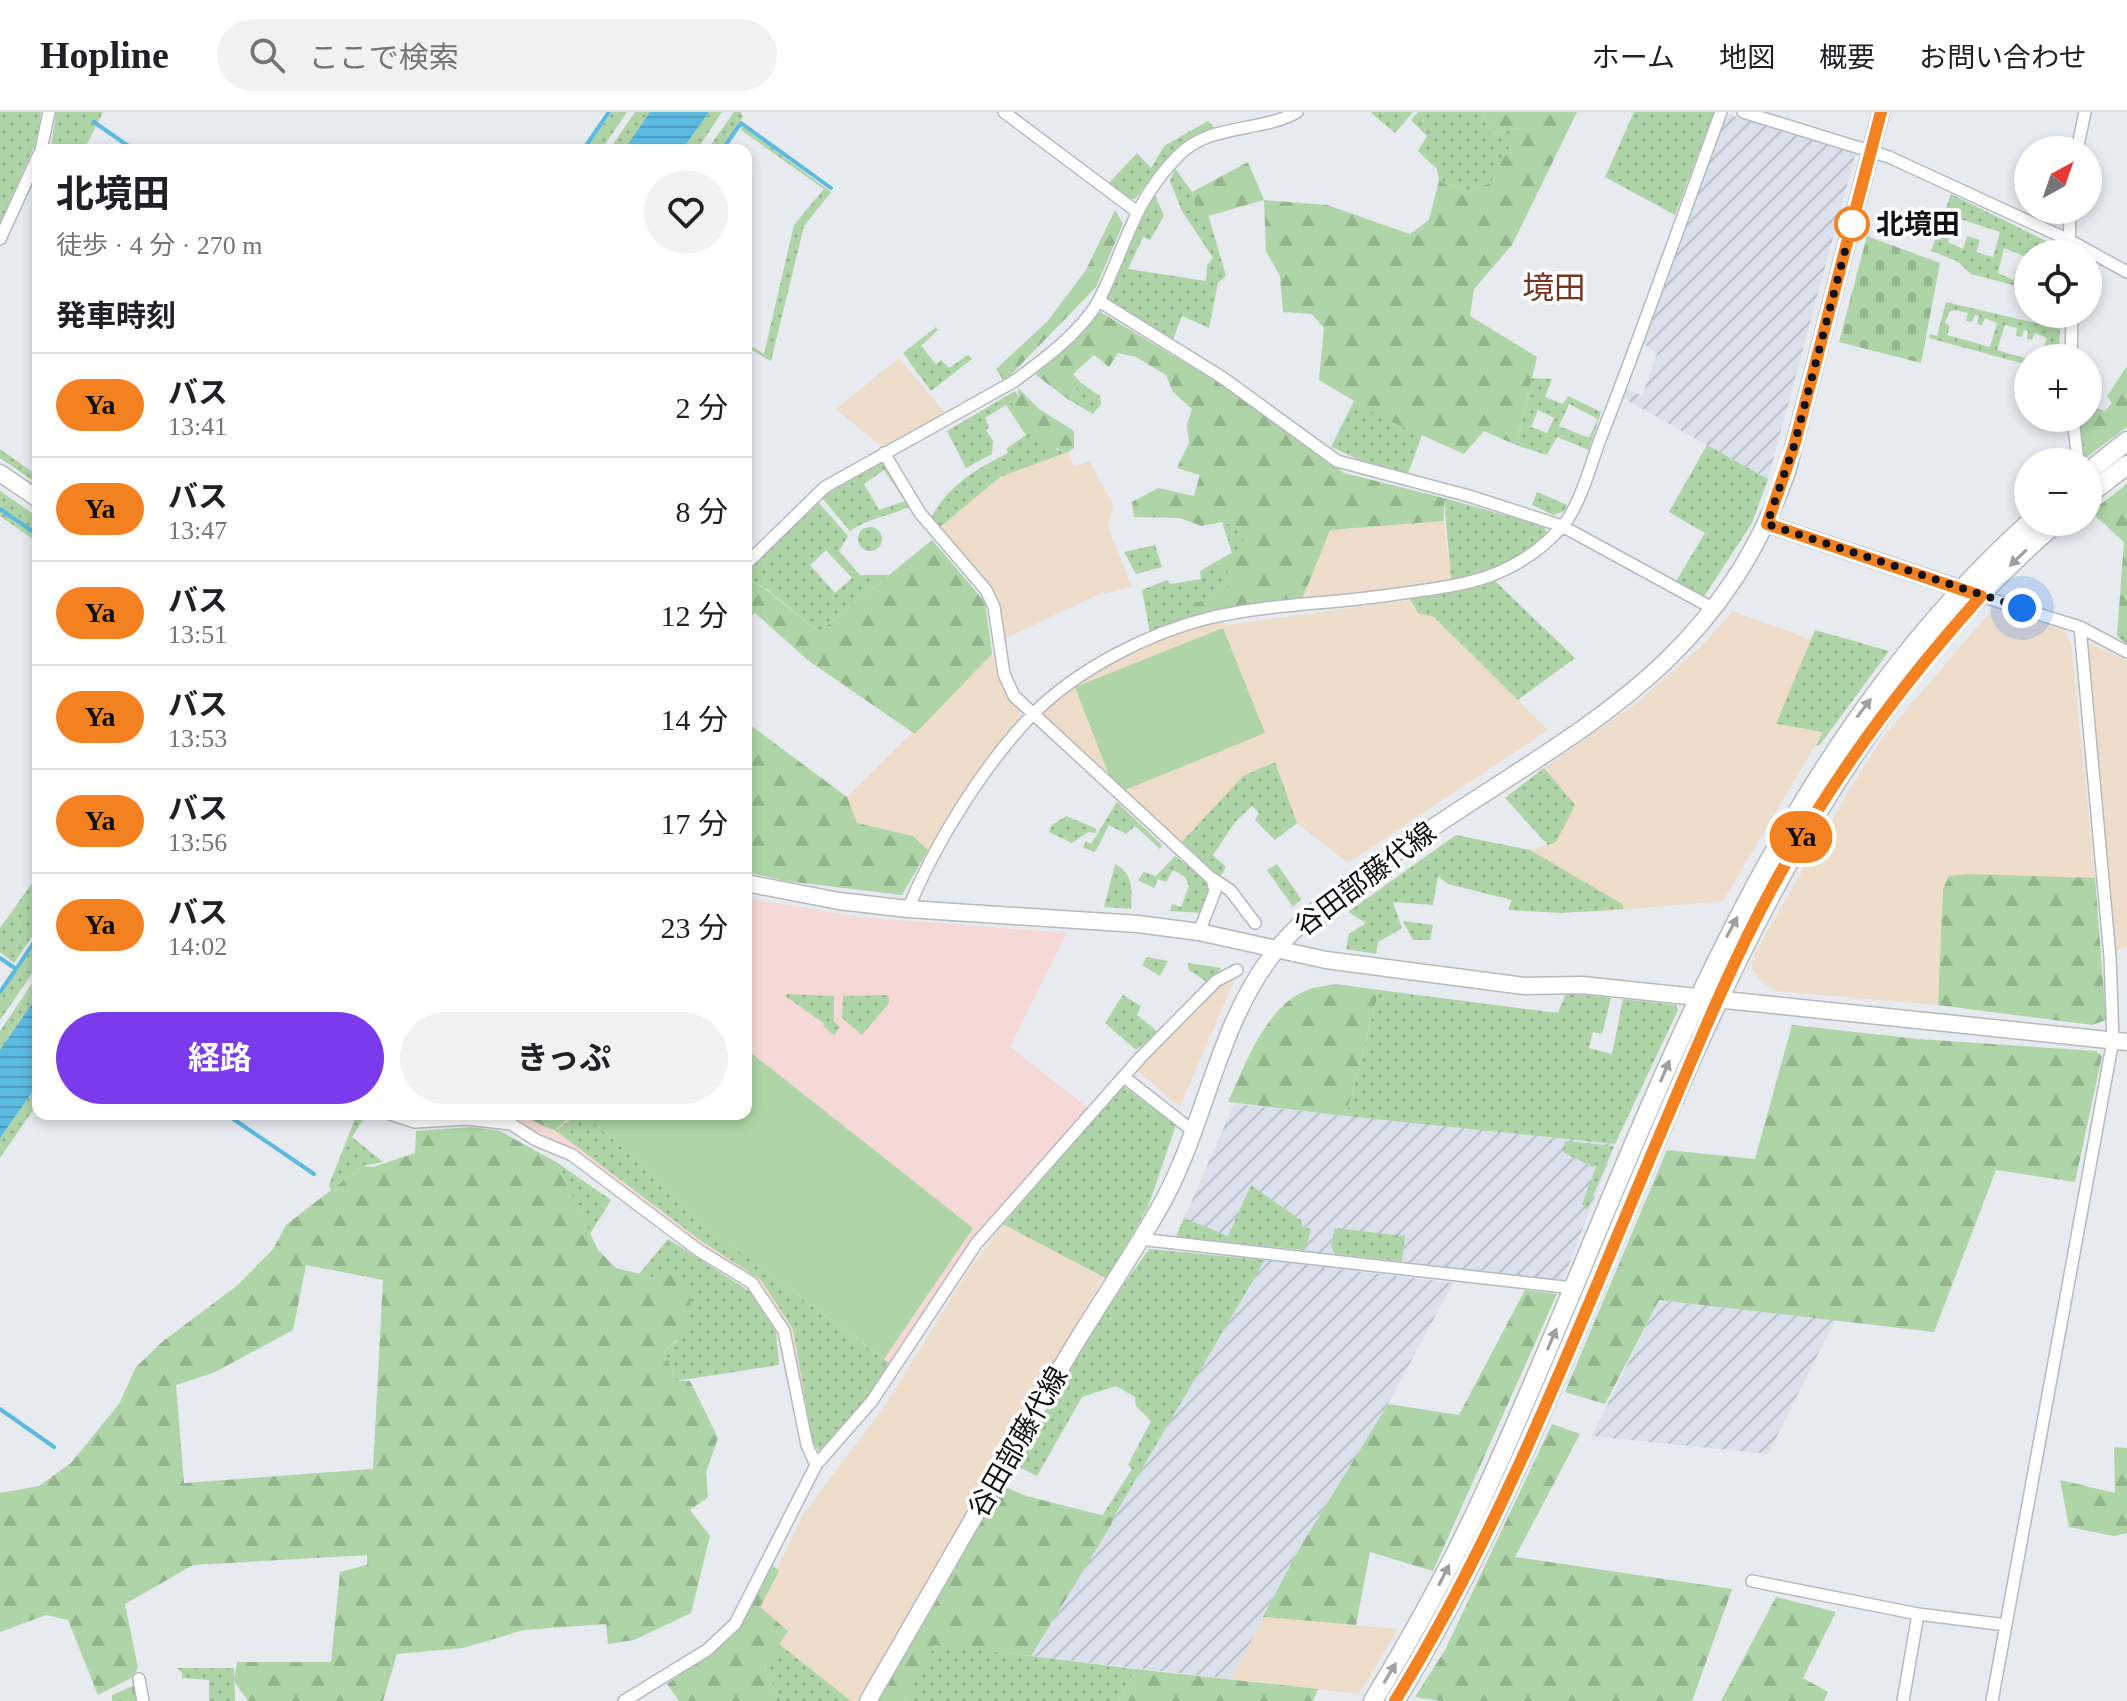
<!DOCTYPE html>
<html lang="ja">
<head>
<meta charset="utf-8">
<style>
  body { margin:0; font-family:"Times New Roman","Noto Sans JP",serif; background:#f2f2f2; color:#202124; height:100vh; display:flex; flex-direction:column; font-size:30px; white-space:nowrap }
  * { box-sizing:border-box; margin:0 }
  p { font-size:26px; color:#757577 }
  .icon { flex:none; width:44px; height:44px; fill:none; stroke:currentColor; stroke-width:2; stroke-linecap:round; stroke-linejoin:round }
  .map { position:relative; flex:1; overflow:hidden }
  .side { position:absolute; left:32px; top:32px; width:720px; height:976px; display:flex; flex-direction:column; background:#fff; border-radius:16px; box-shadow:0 4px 12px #0003 }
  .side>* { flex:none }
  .badge { padding:0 16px; border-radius:26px; font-size:28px; line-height:52px }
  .needle { width:52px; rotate:40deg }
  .buttons { position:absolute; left:2014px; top:24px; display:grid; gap:16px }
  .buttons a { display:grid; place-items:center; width:88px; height:88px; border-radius:50%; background:#fff; box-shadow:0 4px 12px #0003; font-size:40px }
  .you { position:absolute; width:40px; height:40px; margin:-20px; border:6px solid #fff; border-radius:50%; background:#1a73e8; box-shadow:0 0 0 12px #1a73e833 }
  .map>.badge { position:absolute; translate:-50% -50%; box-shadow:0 0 0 4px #fff }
  h2 { padding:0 24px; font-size:30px; line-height:72px }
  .round { display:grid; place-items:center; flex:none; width:84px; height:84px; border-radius:42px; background:#f2f2f2 }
  .head { display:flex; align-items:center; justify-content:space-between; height:136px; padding:0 24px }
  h1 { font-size:38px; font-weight:700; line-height:60px }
  .primary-button { display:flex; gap:16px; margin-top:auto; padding:16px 24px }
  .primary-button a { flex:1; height:92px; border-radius:48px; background:#7c3aed; color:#fff; font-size:32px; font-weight:700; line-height:92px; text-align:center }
  .primary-button a+a { background:#f2f2f2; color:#202124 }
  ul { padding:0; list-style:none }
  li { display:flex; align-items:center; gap:24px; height:104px; padding:0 24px; border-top:2px solid #e0e0e0 }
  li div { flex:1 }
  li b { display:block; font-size:30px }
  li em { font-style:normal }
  li .badge { min-width:88px; font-weight:700; text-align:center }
  header { display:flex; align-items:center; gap:48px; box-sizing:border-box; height:112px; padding:0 40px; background:#fff; border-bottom:2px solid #e0e0e0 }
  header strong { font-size:38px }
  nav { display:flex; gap:44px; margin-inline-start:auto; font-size:28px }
  .search { width:560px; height:72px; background:#f2f2f2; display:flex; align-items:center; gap:20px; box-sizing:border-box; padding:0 28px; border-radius:44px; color:#757577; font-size:30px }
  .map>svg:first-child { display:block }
  .commercial { fill:#efddcc }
  .industrial { fill:url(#industrial-furrows) }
  .education { fill:#f4d9d6 }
  .grass { fill:url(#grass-dots); fill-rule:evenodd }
  .forest { fill:url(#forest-firs); fill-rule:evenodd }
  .cemetery { fill:url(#cemetery-stones) }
  .pitch { fill:#aed4a7 }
  .water { fill:url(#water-rules) }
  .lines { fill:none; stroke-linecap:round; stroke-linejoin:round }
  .stream { stroke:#5cbae0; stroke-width:4 }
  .street-casing { stroke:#b6b9be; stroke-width:14 }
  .secondary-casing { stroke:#b6b9be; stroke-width:19 }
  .primary-casing { stroke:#b6b9be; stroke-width:21 }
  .street { stroke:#fff; stroke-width:11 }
  .secondary { stroke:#fff; stroke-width:16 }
  .primary { stroke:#fff; stroke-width:18 }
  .oneway { fill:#a0a0a1 }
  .line-casing { stroke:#fff; stroke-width:18 }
  .line { stroke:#f58220; stroke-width:12 }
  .walk { stroke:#111214; stroke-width:8; stroke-dasharray:0 14.4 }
  .stop-dot { fill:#fff; stroke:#f58220; stroke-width:4 }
  .labels { text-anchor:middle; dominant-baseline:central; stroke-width:7; stroke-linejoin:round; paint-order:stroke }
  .stop-label { font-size:28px; font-weight:bold; fill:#111214; stroke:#fff; text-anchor:start }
  .street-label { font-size:28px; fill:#111214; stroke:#fff }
  .quarter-label { font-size:32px; fill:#783522; stroke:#fff }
</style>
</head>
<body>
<header>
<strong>Hopline</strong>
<div class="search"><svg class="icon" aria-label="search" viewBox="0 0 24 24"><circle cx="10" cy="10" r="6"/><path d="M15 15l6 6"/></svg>ここで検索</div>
<nav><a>ホーム</a><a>地図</a><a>概要</a><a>お問い合わせ</a></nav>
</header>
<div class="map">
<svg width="2127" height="1589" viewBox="0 0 2127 1589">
  <defs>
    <pattern id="industrial-furrows" width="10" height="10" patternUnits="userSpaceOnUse" patternTransform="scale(2)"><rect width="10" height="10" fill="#dae1ed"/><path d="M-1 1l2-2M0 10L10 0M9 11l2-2" fill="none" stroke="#bac0ca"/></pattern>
    <pattern id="grass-dots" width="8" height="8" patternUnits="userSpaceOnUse" patternTransform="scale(2)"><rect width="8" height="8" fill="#aed4a7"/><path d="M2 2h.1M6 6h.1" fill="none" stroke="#95b58f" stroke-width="1.8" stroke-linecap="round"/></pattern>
    <pattern id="forest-firs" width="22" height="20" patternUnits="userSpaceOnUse" patternTransform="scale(2)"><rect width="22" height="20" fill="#aed4a7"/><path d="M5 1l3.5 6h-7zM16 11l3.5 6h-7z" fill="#95b58f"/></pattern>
    <pattern id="cemetery-stones" width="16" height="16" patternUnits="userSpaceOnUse" patternTransform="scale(2)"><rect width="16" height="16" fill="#aed4a7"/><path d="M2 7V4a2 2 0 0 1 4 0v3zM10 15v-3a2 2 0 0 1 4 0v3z" fill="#95b58f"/></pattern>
    <pattern id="water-rules" width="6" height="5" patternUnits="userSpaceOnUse" patternTransform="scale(2)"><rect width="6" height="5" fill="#5cbae0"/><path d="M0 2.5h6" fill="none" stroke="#4f9fbf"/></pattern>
  </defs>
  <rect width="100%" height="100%" fill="#e7eaef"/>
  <path class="commercial" d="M899 246 945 301 882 335 836 297Z
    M1068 340 1074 355 1089 349 1113 392 1108 415 1132 475 1097 483 1004 527 998 488 993 479 939 416 1000 365Z
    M1444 409 1451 468 1301 490 1330 418Z
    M1410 488 1418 501 1434 505 1548 618 1348 751 1297 711 1275 650 1243 664 1179 733 1040 603 1077 572 1138 537 1181 520 1221 508 1226 513Z
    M1994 496 2064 518 2071 531 2095 766 1949 764 1943 777 1938 893 1776 879 1763 871 1751 855 1755 841 1849 678 1883 625Z
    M1733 499 1812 528 1776 612 1823 620 1723 789 1598 800 1508 798 1530 738 1556 730 1575 693 1544 656 1638 590 1702 533Z
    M2090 531 2127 549V834L2112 841 2104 704 2119 699 2103 703 2085 536Z
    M992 542 1000 570 1022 603 937 727 928 738 913 724 857 711 847 685Z
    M1229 865 1234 869 1180 994 1176 992 1137 958Z
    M1003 1112 1103 1166 859 1589H851L779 1532 788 1519 759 1495 804 1401 884 1295 968 1159Z
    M1263 1505 1398 1517 1359 1582 1231 1567Z"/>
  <path class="industrial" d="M1730 3 1856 40 1768 367 1623 286 1627 276 1642 284 1657 242 1643 231 1725 7Z
    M1234 992 1615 1032 1563 1168 1176 1125Z
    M1265 1148 1453 1171 1388 1292 1299 1437 1231 1567 1031 1544Z
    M1659 1188 1835 1208 1768 1342 1592 1324Z"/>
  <path class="education" d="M746 786 859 805 1067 821 1010 935 1088 996 953 1155 867 1287 819 1339 813 1331 790 1215 757 1167 697 1130 575 1037 500 1004 475 1002H746Z"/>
  <path class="grass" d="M0 0H41L38 25 0 112Z
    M56 0H103L84 38 51 35Z
    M612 0H627L601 38H585Z
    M635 0H650L624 38H609Z
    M709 0H722L697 38H682Z
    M734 0H741L743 5 719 38H707Z
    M1370 0H1413L1395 21Z
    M1418 0H1483L1492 22 1520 16 1491 71 1468 79 1439 69 1437 57 1418 39 1427 24 1411 8Z
    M1634 0H1714L1675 103 1605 65Z
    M1208 9 1215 16 1174 38 1135 87H1129L1108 72 1137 41 1151 56 1164 34Z
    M742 14 831 80 804 114 771 249 746 235V231L764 242 794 113 824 77 741 18Z
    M1175 56 1192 80 1196 98 1208 102 1226 164 1218 171 1209 216 1182 204 1173 227 1105 187 1140 103 1155 83 1164 104 1150 128 1143 125 1128 157 1206 169 1207 153 1213 146 1182 99 1170 69Z
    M1951 82 2054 133 2060 142H2028V146L2004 136 1998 161 2013 168 2017 155 2028 158V177L1971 162 1957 149 1931 139ZM1954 105 2000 120 1993 145 1976 140 1980 128 1967 124 1963 137 1948 130Z
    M1946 190 2060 217 2059 246H2041L2047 226 2035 221 2032 228 2027 227 2028 219 2024 218 2022 225 2016 224 2017 216 2005 213 1997 238 2028 247V253L1929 226 1930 222 1937 224ZM1955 198 1968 201 1966 209 1972 210 1975 203 1979 204 1977 212 1982 213 1985 206 1997 211 1990 235 1947 223 1950 214 1945 211 1949 200Z
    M936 215 938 218 921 234 936 252 941 248 949 256 968 243 972 247 931 279 903 241Z
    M1532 266 1552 267 1545 285 1563 292 1568 284 1601 300 1589 338 1557 325 1547 343 1516 333ZM1569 292 1598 307 1589 326 1559 314ZM1538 298 1554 306 1547 321 1531 315Z
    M1080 270 1100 284 1101 292 1093 302 1069 288Z
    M1015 279 1019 285 1011 290 1057 338 1068 340 1000 365 939 416 931 406C947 374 978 356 1008 341L1006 337 1026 323 1006 293 985 306 989 315 986 318 993 329 992 342 966 356 947 319Z
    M1354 289 1422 323 1408 361 1375 355 1331 335Z
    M1707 333 1768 367 1752 411 1703 486 1675 471 1705 421 1669 400Z
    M0 337 38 364V372L0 346Z
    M876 349 883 352 909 395C890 404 868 406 850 419L822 386ZM884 358 905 389 879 398 864 372Z
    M0 379 38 405V431L0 404Z
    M1537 380 1567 393 1564 399 1553 403 1532 393Z
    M1444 386 1543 414 1548 422C1518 449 1490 461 1451 468Z
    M819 391 848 424 839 439 860 463H889L819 520 765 476 746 466V458ZM826 438 852 466 835 481 810 453Z
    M1222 410 1239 415 1246 433 1232 441Z
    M858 427a12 12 0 1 1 24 0a12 12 0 1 1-24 0Z
    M1155 433 1162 455 1136 462 1124 440Z
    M1227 456 1233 473 1192 494 1198 504 1150 521 1142 478 1167 468 1170 472 1201 467 1200 459Z
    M1495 469 1575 546 1518 588 1434 505 1418 501 1408 484Z
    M1815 518 1889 539 1819 634 1816 633 1823 620 1776 612Z
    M1275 650 1297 711 1275 728 1255 708 1259 701 1252 694 1236 709 1213 743 1226 755 1220 765 1179 733 1243 664Z
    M1544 656 1575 693 1556 730 1548 733 1505 686Z
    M1117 690 1162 733 1160 737 1135 714 1126 722 1109 713 1095 740 1083 736 1086 729 1091 732Z
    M1066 704 1095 716 1097 721 1088 720 1072 731 1049 720 1052 713Z
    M1456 723 1530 738 1622 792 1624 797 1562 801 1508 798 1512 788 1448 772 1438 764 1433 793 1393 790 1402 816 1378 830 1376 842 1346 837 1349 822 1366 811 1348 800Z
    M1175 744 1212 774 1204 801 1170 799 1172 792 1181 795 1189 774 1185 765 1173 758 1166 770 1158 767 1154 776 1138 768 1144 760 1156 764Z
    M1115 752C1134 761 1132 780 1131 797L1104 795Z
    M1277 752 1301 787 1293 795 1267 758Z
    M38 763V816L14 851 0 840V816Z
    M1403 809 1433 813 1430 828H1413Z
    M38 827V853L0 908V883Z
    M1147 845 1168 849 1160 864 1142 853Z
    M1188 851 1221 856V857L1207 870 1189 858Z
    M38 863V883L0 938V919Z
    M1379 878 1558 901 1566 881 1611 886 1602 922 1593 920 1589 936 1612 942 1623 887 1676 893 1678 898 1615 1032 1346 1004Z
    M787 882 834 884V909L840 915 834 923 823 914 825 912 785 884Z
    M888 883 889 891 862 923 842 906 843 884Z
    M1123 883 1141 894 1137 903 1158 920 1136 938 1105 911Z
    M38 972V991L0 1046V1026Z
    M1123 974 1176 1013 1148 1095 1107 1167 1003 1112Z
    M357 1002 366 1003 352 1025 383 1050 362 1054 331 1078 329 1073Z
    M577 1002H584L644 1054 700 1110 889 1251 867 1287 819 1339 813 1331 793 1217 761 1168 700 1128 556 1019Z
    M1565 1029 1614 1034 1587 1098 1582 1092 1597 1053 1592 1055 1563 1040Z
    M556 1050 611 1088 590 1122Z
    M1251 1073 1302 1109V1115L1311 1117 1305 1138 1176 1125 1184 1106 1228 1124Z
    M1335 1116 1405 1124 1402 1149 1335 1142 1331 1134Z
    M668 1127 749 1179 776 1219 779 1253 676 1269 664 1239 677 1229 656 1166 639 1162Z
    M1149 1137 1265 1148 1113 1406 1102 1404 1132 1357 1128 1353 1151 1309 1136 1294 1135 1285 1116 1274 1082 1285 1037 1364 1015 1353 1081 1233Z
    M779 1532 851 1589H781L764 1556Z
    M934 1532 1135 1557 1119 1589H905Z
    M176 1556H234L235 1589H209V1568L182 1566V1560Z"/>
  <path class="forest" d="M1483 0H1577L1512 133 1474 177 1470 204 1537 245 1516 333 1484 319 1464 342 1381 305 1319 268 1324 216 1312 202 1283 200 1280 164 1266 139 1264 88 1208 104 1196 98 1192 80 1248 50 1264 88 1327 93 1410 122 1429 108 1439 69 1468 79 1491 71 1519 16 1492 22Z
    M1115 98 1123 112 1096 175 1004 270 996 257 1047 210 1086 158Z
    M1097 198 1222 273 1288 316 1344 361 1444 386V409L1330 418 1301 490 1198 504 1191 494 1233 473 1227 457 1200 459 1245 433 1239 415 1222 410 1201 414 1180 406 1134 405 1132 390 1158 376 1194 384 1200 363 1177 356 1189 331 1187 313 1192 297 1173 280 1166 263 1136 245 1118 241 1109 255 1094 243 1073 262 1080 270 1069 288 1036 263Z
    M2127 254V315L2084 347 2077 306H2088V293L2105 299 2112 291 2107 284Z
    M1018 276 1039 297 1074 319V336L1068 340C1039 333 1027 313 1011 290L1019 285Z
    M2127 372V532L2117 524 2124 430 2091 400Z
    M932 428 985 490 992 542 915 622 809 549 755 501 746 508V466L764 476 819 520Z
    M746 610 847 685 857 711 913 724 928 738 902 783 786 769 746 760Z
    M1967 762 2095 766 2106 908 2092 913 1938 893 1943 777 1949 764Z
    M1335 872 1379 878 1346 1004 1228 990C1245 953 1265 896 1305 879 1314 875 1325 874 1335 872Z
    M1792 913 1918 927 2096 939 2102 944 2075 1070 1996 1058 1934 1220 1659 1188 1605 1292 1565 1280 1667 1038 1755 1047Z
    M517 1002H571L556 1019Z
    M471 1015 500 1019 556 1050 598 1138 616 1156 656 1166 669 1159 690 1178C691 1210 690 1219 664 1239L676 1269H690L718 1326 706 1360 708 1385 690 1398 710 1424 691 1501 634 1528 608 1532 606 1512 524 1518 463 1536 397 1542 383 1589H248L234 1569 237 1550H331L340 1460 367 1453V1443L193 1453 125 1492 138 1556 131 1566 98 1583 68 1508 46 1503 0 1520V1381L39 1374 71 1351 119 1292 136 1255 162 1230 239 1172 273 1137 286 1113 362 1054 373 1055 415 1041 416 1019ZM306 1153 383 1168 373 1357 184 1371 176 1273 215 1260 293 1218Z
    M1525 1178 1557 1182 1433 1459 1370 1440 1356 1513 1263 1505 1299 1437 1388 1292 1459 1303Z
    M1552 1312 1580 1322 1515 1445 1732 1477 1692 1589H1441L1415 1585 1445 1538Z
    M2114 1335 2127 1336V1421L2114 1424 2069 1415 2060 1368 2115 1381Z
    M1006 1375 1026 1384 1113 1406 1111 1413 1031 1544 935 1533 905 1589H877L999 1377Z
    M772 1453 779 1459 760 1495 788 1519 764 1556 781 1589H679L667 1572C725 1530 740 1518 772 1453Z
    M1776 1485 1836 1500 1803 1566 1828 1580 1824 1589H1721Z
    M1135 1557 1318 1577 1313 1589H1119Z"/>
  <path class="cemetery" d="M1867 124 1940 151 1921 251 1839 230Z
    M133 1574H136L139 1589H112V1583Z"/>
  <path class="pitch" d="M1223 516 1265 621 1125 678 1109 663 1075 575Z
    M746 937 973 1116 884 1247 700 1110 644 1054 584 1002H746Z"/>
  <path class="water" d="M650 0H709L682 38H624Z
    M38 883V972L0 1026V938Z"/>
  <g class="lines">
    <path class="stream" d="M94 10 134 38
      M583 38 609 0
      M722 38 741 11 831 76
      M0 397 38 423
      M0 846 16 857
      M18 854 38 824
      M0 880 14 860
      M226 1002 314 1062
      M0 1297 54 1335"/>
    <g class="street-casing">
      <path id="street" d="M1004 0 1136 99
        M1743 0 1889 45 2069 128 2127 160
        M41 38 49 0
        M2077 38 2085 0
        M0 127 38 44
        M2069 142 2070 98
        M1099 189 1223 266 1337 349 1469 384 1562 414 1714 497
        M2071 246 2072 202
        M2073 306 2078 350
        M884 341 920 401 986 478 994 495 1004 562 1014 584 1212 767 1215 779 1199 820
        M746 452 825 375 1013 270C1042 249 1083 219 1100 186 1127 132 1133 89 1179 43 1211 11 1259 21 1297 0
        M1981 484 2080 515 2127 540
        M1213 767 1230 778 1255 811
        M908 797C935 731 983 654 1033 602 1078 557 1148 521 1209 506 1267 492 1330 492 1390 483 1459 473 1509 471 1560 417 1581 394 1590 353 1601 325 1643 218 1681 108 1721 0
        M1124 965 1193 1019
        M390 1002 415 1010 467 1007 511 1012 536 1028 572 1043 698 1138 752 1171 784 1219 807 1333 816 1353
        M1139 1127 1573 1176
        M1752 1469 1918 1502
        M139 1567 143 1589
        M624 1589 707 1538 735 1512 816 1353 872 1289 976 1132 1140 946 1216 869 1237 858
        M1903 1589 1918 1502 2006 1513
        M1992 1589 2113 928 2110 845 2080 515"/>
    </g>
    <g class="secondary-casing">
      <path id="secondary" d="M0 361 38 387
        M1767 412 1976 482
        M746 771 839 789 908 797 1138 812 1199 820 1326 848 1524 874 1582 873 2127 930
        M868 1589C938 1469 1006 1347 1078 1227 1104 1185 1132 1143 1157 1100 1205 1019 1215 917 1273 842 1307 798 1356 768 1401 737 1566 622 1714 564 1787 360L1881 0"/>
    </g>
    <g class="primary-casing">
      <path id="primary" d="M2088 360 2127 329
        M2088 383 2127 353
        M1373 1589C1414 1521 1453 1451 1486 1378 1641 1041 1746 667 2030 410
        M1395 1589C1631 1204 1702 716 2057 410"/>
    </g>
    <use href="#street" class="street"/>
    <use href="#secondary" class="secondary"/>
    <use href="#primary" class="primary"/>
  </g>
  <defs><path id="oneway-solid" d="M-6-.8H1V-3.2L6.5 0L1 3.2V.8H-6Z" transform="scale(2)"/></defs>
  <g class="oneway">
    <use href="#oneway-solid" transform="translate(2018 446) rotate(136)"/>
    <use href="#oneway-solid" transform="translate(1864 596) rotate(-53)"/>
    <use href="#oneway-solid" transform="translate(1732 815) rotate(-62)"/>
    <use href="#oneway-solid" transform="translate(1665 959) rotate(-67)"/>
    <use href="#oneway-solid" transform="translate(1552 1227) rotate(-67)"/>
    <use href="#oneway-solid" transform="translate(1444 1463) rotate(-63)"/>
    <use href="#oneway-solid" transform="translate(1390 1561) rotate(-59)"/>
  </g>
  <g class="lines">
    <g class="line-casing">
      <path id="line" d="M1395 1589C1507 1407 1583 1202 1667 1006 1700 928 1732 850 1772 776 1830 669 1900 574 1981 484L1767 412 1794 334 1881 0"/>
    </g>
    <use href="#line" class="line"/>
    <path class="walk" d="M1852 112 1794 334 1767 412 2022 496"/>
  </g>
  <circle class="stop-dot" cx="1852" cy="112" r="16"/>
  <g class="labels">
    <g class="stop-label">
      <text x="1876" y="112">北境田</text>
    </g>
    <g class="street-label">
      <text transform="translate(1365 767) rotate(-37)">谷田部藤代線</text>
      <text transform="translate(1018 1330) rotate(-60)">谷田部藤代線</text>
    </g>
    <g class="quarter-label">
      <text x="1554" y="176">境田</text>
    </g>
  </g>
</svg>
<div class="buttons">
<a><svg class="needle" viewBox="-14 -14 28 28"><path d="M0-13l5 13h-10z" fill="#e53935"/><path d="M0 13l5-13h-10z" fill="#757577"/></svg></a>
<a><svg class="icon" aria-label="locate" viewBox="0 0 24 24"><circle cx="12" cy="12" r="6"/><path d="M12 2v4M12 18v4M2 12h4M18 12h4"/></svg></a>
<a>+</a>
<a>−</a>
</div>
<div class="you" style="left:2022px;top:496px"></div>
<b class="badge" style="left:1801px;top:725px;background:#f58220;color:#111">Ya</b>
<section class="side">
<div class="head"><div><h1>北境田</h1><p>徒歩 · 4 分 · 270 m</p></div><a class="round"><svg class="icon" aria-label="heart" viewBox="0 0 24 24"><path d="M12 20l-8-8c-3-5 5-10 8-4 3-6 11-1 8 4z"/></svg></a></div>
<h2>発車時刻</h2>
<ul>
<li><span class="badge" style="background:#f58220;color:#111">Ya</span><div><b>バス</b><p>13:41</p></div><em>2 分</em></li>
<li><span class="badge" style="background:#f58220;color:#111">Ya</span><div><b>バス</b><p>13:47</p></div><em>8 分</em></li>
<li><span class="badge" style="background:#f58220;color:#111">Ya</span><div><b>バス</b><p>13:51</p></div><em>12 分</em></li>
<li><span class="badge" style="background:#f58220;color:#111">Ya</span><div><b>バス</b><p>13:53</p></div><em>14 分</em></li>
<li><span class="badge" style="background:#f58220;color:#111">Ya</span><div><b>バス</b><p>13:56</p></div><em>17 分</em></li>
<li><span class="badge" style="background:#f58220;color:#111">Ya</span><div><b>バス</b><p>14:02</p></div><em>23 分</em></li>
</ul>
<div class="primary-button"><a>経路</a><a>きっぷ</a></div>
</section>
</div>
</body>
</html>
